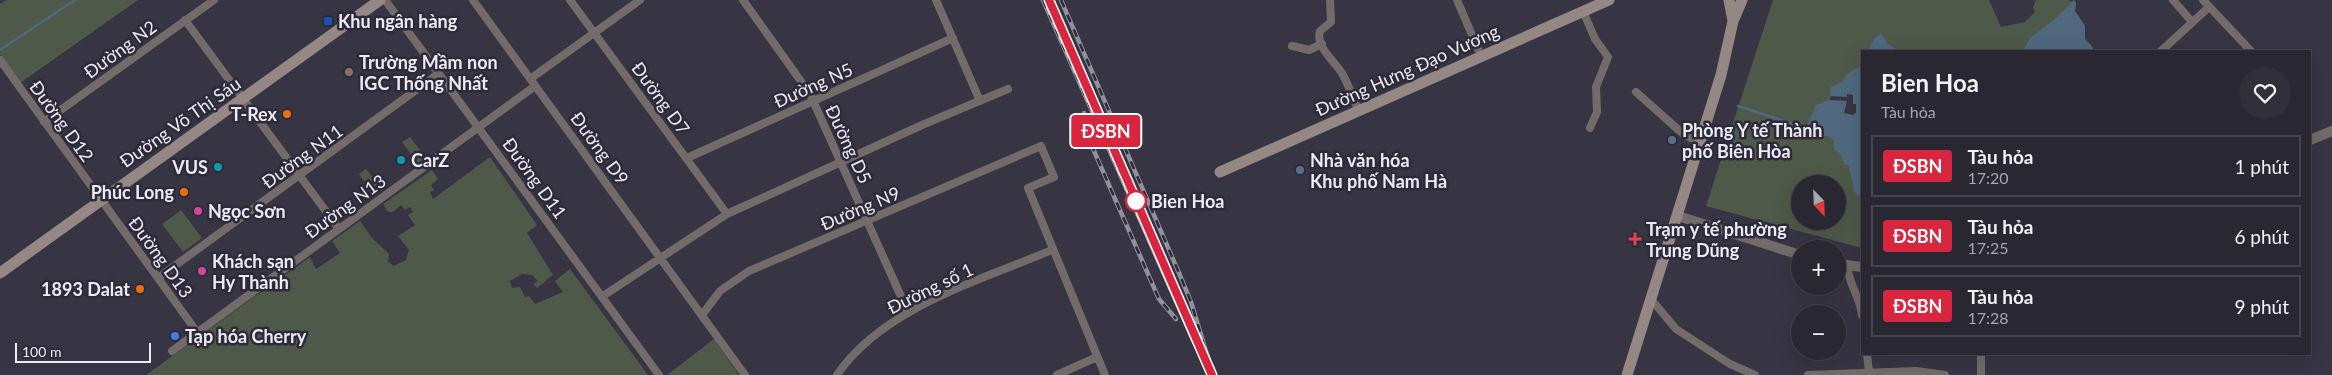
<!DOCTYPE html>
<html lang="vi">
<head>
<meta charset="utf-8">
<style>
  body { margin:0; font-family:Lato,sans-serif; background:#31303a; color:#f1f3f6; height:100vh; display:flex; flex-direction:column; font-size:19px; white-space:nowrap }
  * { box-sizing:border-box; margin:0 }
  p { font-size:16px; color:#a5a6ac }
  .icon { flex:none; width:28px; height:28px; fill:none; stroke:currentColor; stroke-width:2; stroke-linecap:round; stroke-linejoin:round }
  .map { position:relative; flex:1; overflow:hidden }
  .drawer { position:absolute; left:1861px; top:50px; width:450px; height:305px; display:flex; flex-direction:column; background:#292832; border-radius:0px; box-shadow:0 5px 20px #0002,0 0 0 1px #45444d }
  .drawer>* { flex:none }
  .badge { padding:0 10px; border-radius:4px; font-size:18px; line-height:32px }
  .needle { width:32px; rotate:157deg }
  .fabs { position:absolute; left:1791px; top:175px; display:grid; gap:10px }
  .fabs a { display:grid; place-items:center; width:55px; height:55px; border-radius:50%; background:#292832; box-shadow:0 5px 20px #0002,0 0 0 1px #45444d; font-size:25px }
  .scale { position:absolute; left:15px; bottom:12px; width:136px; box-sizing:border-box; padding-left:5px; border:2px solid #eceaf4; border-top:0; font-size:14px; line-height:18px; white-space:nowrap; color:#eceaf4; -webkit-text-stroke:4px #2d2b39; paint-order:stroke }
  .map>.badge { position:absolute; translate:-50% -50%; box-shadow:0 0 0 2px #fff }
  .round { display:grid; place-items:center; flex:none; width:52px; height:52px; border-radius:26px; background:#31303a }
  .headline { display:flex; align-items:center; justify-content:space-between; height:85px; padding:0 20px }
  h1 { font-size:24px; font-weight:700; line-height:38px }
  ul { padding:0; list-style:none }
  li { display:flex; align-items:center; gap:15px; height:62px; margin:0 10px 8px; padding:0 10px; border:2px solid #45444d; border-radius:0px }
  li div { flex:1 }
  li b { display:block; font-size:19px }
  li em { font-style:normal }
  li .badge { min-width:55px; font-weight:700; text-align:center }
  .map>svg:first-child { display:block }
  .green { fill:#4f5949; fill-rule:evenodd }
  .water { fill:#50687e }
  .pier { fill:#373543 }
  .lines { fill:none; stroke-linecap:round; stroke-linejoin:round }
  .stream { stroke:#50687e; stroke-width:2.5 }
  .minor { stroke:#736b69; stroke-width:8 }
  .tertiary { stroke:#736b69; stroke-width:10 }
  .secondary { stroke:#958784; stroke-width:11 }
  .rail-casing { stroke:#92909c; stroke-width:4.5 }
  .rail { stroke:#2d2b39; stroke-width:2.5; stroke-dasharray:8; stroke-linecap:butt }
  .line-casing { stroke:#fff; stroke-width:11 }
  .line { stroke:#d7263d; stroke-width:8 }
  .transit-dot { fill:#1a4fb4; stroke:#2d2b39; stroke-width:2 }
  .education-dot { fill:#8d6e63; stroke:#2d2b39; stroke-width:2 }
  .food-dot { fill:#e8710a; stroke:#2d2b39; stroke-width:2 }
  .service-dot { fill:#5c6f8a; stroke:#2d2b39; stroke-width:2 }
  .culture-dot { fill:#0f9aa8; stroke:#2d2b39; stroke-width:2 }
  .stop-dot { fill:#fff; stroke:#d7263d; stroke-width:2.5 }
  .hotel-dot { fill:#d1479c; stroke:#2d2b39; stroke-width:2 }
  .health-dot { fill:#e0444e; stroke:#2d2b39; stroke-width:2 }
  .shop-dot { fill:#3f7fe0; stroke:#2d2b39; stroke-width:2 }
  .labels { text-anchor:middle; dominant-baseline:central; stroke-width:5; stroke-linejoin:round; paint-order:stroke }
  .poi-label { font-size:18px; font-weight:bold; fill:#eceaf4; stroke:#2d2b39; text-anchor:start }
  .street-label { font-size:18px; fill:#eceaf4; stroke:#2d2b39 }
  .stop-label { font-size:18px; font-weight:bold; fill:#eceaf4; stroke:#2d2b39; text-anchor:start }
</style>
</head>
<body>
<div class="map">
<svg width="2332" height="375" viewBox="0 0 2332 375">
  <rect width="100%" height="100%" fill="#373543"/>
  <path class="green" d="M6 0H138L20 83 0 54V4Z
    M1773 0H1989L2001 27 2025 22 2035 12 2033 8 2036 0H2069L2071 2 2074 0 2076 3 2075 11 2085 26 2084 37 2091 45 2094 51H1862V248L1706 206ZM1800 184H1838V221H1800Z
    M410 137 426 158 418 164 402 142Z
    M490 157 537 225 527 233 553 275 537 288 533 284 538 281 532 275 522 274 510 281 512 288 520 287 525 297 529 296 535 304 563 292 555 281 570 269 648 375H146L310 257 316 269 340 253 332 241 360 221 372 238 389 254 388 262 394 266 406 260 409 250 398 236 415 225 408 215 413 212 410 207 405 210 401 205 393 212H388L383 204 432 170 438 179 431 185 434 190 430 192 433 199Z
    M366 169 383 190 375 196 359 174Z
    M181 210 202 238 183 252 162 224Z
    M714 339 739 375H667Z"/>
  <path class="water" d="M2074 0 2076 3 2075 11 2085 26V41L2091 45 2094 51H2023L2030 38 2056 18Z
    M1881 33 1887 43 1899 51H1868L1874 39Z
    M1862 66V194L1858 195 1853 191C1855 182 1849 176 1849 166L1844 164 1840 153 1834 150V141L1830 137 1822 135 1817 126 1806 128 1816 105 1830 100 1831 87 1842 82 1848 73Z"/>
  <path class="pier" d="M1847 94 1853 95V104H1856V113L1853 115 1844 113 1847 101 1830 100 1831 96 1847 97Z"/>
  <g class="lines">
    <path class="stream" d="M0 50 75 0
      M1738 106 1806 128"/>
    <path class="minor" d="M385 0 659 375
      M473 0 745 375
      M570 0 727 214
      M743 0 810 94 908 312
      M936 0 980 101
      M1330 0 1331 22 1320 31C1315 47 1336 62 1343 75 1349 86 1353 99 1359 111
      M1457 0 1481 56
      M2173 0 2192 22
      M2203 0 2251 51
      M1583 11 1595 39 1608 57 1596 87 1597 112 1590 128
      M185 20 339 229
      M1292 46 1309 50 1322 44
      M2161 51 2209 7
      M0 60 197 332
      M530 79 640 0
      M1636 92 1682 133 1701 144
      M44 122 214 0
      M687 158 953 38
      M1847 265C1849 285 1860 297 1862 315
      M158 278 438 74
      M603 296 727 214 922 125 1008 89
      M1650 298 1676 329 1730 364 1755 375
      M702 315 720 291 749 271 1041 146 1054 177 1028 188 1105 375
      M172 351 535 86
      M1867 354 1869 372
      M1981 354V375
      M837 375C882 308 981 280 1052 250
      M1057 375 1097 357
      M1808 375 1916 371 1945 375"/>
    <path class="tertiary" d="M2310 140 2332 131
      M1678 216 1800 255
      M1838 264 1862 267"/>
    <path class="secondary" d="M1733 21 1742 0
      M1220 172 1609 0
      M0 273 380 0
      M1627 375 1721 75 1733 21 1729 0"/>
    <g class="rail-casing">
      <path id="rail" d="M1043 0 1193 340 1212 375
        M1061 0 1179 273 1191 302 1208 358
        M1084 113 1087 135 1159 299 1176 319"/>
    </g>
    <use href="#rail" class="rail"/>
  </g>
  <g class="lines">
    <g class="line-casing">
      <path id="line" d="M1049 0 1212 375"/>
    </g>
    <use href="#line" class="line"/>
  </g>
  <rect class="transit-dot" x="323" y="16" width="10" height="10" rx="2.5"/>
  <circle class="education-dot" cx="349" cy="72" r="5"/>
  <g class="food-dot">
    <circle cx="287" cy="114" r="5"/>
    <circle cx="184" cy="192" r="5"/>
    <circle cx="140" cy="289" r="5"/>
  </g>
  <g class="service-dot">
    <circle cx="1672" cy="140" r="5"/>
    <circle cx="1300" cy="170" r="5"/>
  </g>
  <g class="culture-dot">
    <circle cx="401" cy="160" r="5"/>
    <circle cx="218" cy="167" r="5"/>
  </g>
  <circle class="stop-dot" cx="1136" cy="201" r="10"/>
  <g class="hotel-dot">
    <circle cx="198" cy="211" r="5"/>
    <circle cx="202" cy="271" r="5"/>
  </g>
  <path class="health-dot" d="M1632.5 231.5h5v5h5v5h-5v5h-5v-5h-5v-5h5z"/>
  <circle class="shop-dot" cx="175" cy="336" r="5"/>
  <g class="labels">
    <g class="poi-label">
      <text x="338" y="21">Khu ngân hàng</text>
      <text x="359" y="62">Trường Mầm non<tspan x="359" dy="21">IGC Thống Nhất</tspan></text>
      <text x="277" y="114" text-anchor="end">T-Rex</text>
      <text x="1682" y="130">Phòng Y tế Thành<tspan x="1682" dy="21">phố Biên Hòa</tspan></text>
      <text x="411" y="160">CarZ</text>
      <text x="1310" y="160">Nhà văn hóa<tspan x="1310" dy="21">Khu phố Nam Hà</tspan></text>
      <text x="208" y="167" text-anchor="end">VUS</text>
      <text x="174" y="192" text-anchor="end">Phúc Long</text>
      <text x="208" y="211">Ngọc Sơn</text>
      <text x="1646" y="229">Trạm y tế phường<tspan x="1646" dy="21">Trung Dũng</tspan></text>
      <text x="212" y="261">Khách sạn<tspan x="212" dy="21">Hy Thành</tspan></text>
      <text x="130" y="289" text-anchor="end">1893 Dalat</text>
      <text x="185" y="336">Tạp hóa Cherry</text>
    </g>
    <g class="street-label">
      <text transform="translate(120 49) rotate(-36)">Đường N2</text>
      <text transform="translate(1407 70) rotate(-24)">Đường Hưng Đạo Vương</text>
      <text transform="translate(813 85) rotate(-24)">Đường N5</text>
      <text transform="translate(661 98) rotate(54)">Đường D7</text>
      <text transform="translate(62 121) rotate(54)">Đường D12</text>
      <text transform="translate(180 122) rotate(-35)">Đường Võ Thị Sáu</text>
      <text transform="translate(849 144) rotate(65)">Đường D5</text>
      <text transform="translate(600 148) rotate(54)">Đường D9</text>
      <text transform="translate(302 156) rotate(-36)">Đường N11</text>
      <text transform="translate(535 178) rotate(54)">Đường D11</text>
      <text transform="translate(345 206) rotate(-36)">Đường N13</text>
      <text transform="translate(860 208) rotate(-23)">Đường N9</text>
      <text transform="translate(161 257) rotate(54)">Đường D13</text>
      <text transform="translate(930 288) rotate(-26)">Đường số 1</text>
    </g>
    <g class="stop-label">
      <text x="1151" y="201">Bien Hoa</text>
    </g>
  </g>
</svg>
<div class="fabs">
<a><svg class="needle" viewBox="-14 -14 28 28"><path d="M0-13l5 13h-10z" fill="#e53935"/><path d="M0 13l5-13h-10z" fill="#a5a6ac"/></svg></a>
<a>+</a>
<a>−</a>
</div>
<div class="scale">100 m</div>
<b class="badge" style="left:1106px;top:131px;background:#d7263d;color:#fff">ĐSBN</b>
<section class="drawer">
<div class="headline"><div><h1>Bien Hoa</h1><p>Tàu hỏa</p></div><a class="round"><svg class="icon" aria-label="heart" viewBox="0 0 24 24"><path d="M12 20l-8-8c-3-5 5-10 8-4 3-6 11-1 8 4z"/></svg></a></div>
<ul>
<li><span class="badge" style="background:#d7263d;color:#fff">ĐSBN</span><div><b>Tàu hỏa</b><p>17:20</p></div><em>1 phút</em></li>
<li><span class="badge" style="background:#d7263d;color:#fff">ĐSBN</span><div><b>Tàu hỏa</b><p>17:25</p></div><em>6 phút</em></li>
<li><span class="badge" style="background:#d7263d;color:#fff">ĐSBN</span><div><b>Tàu hỏa</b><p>17:28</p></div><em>9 phút</em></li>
</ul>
</section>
</div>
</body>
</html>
